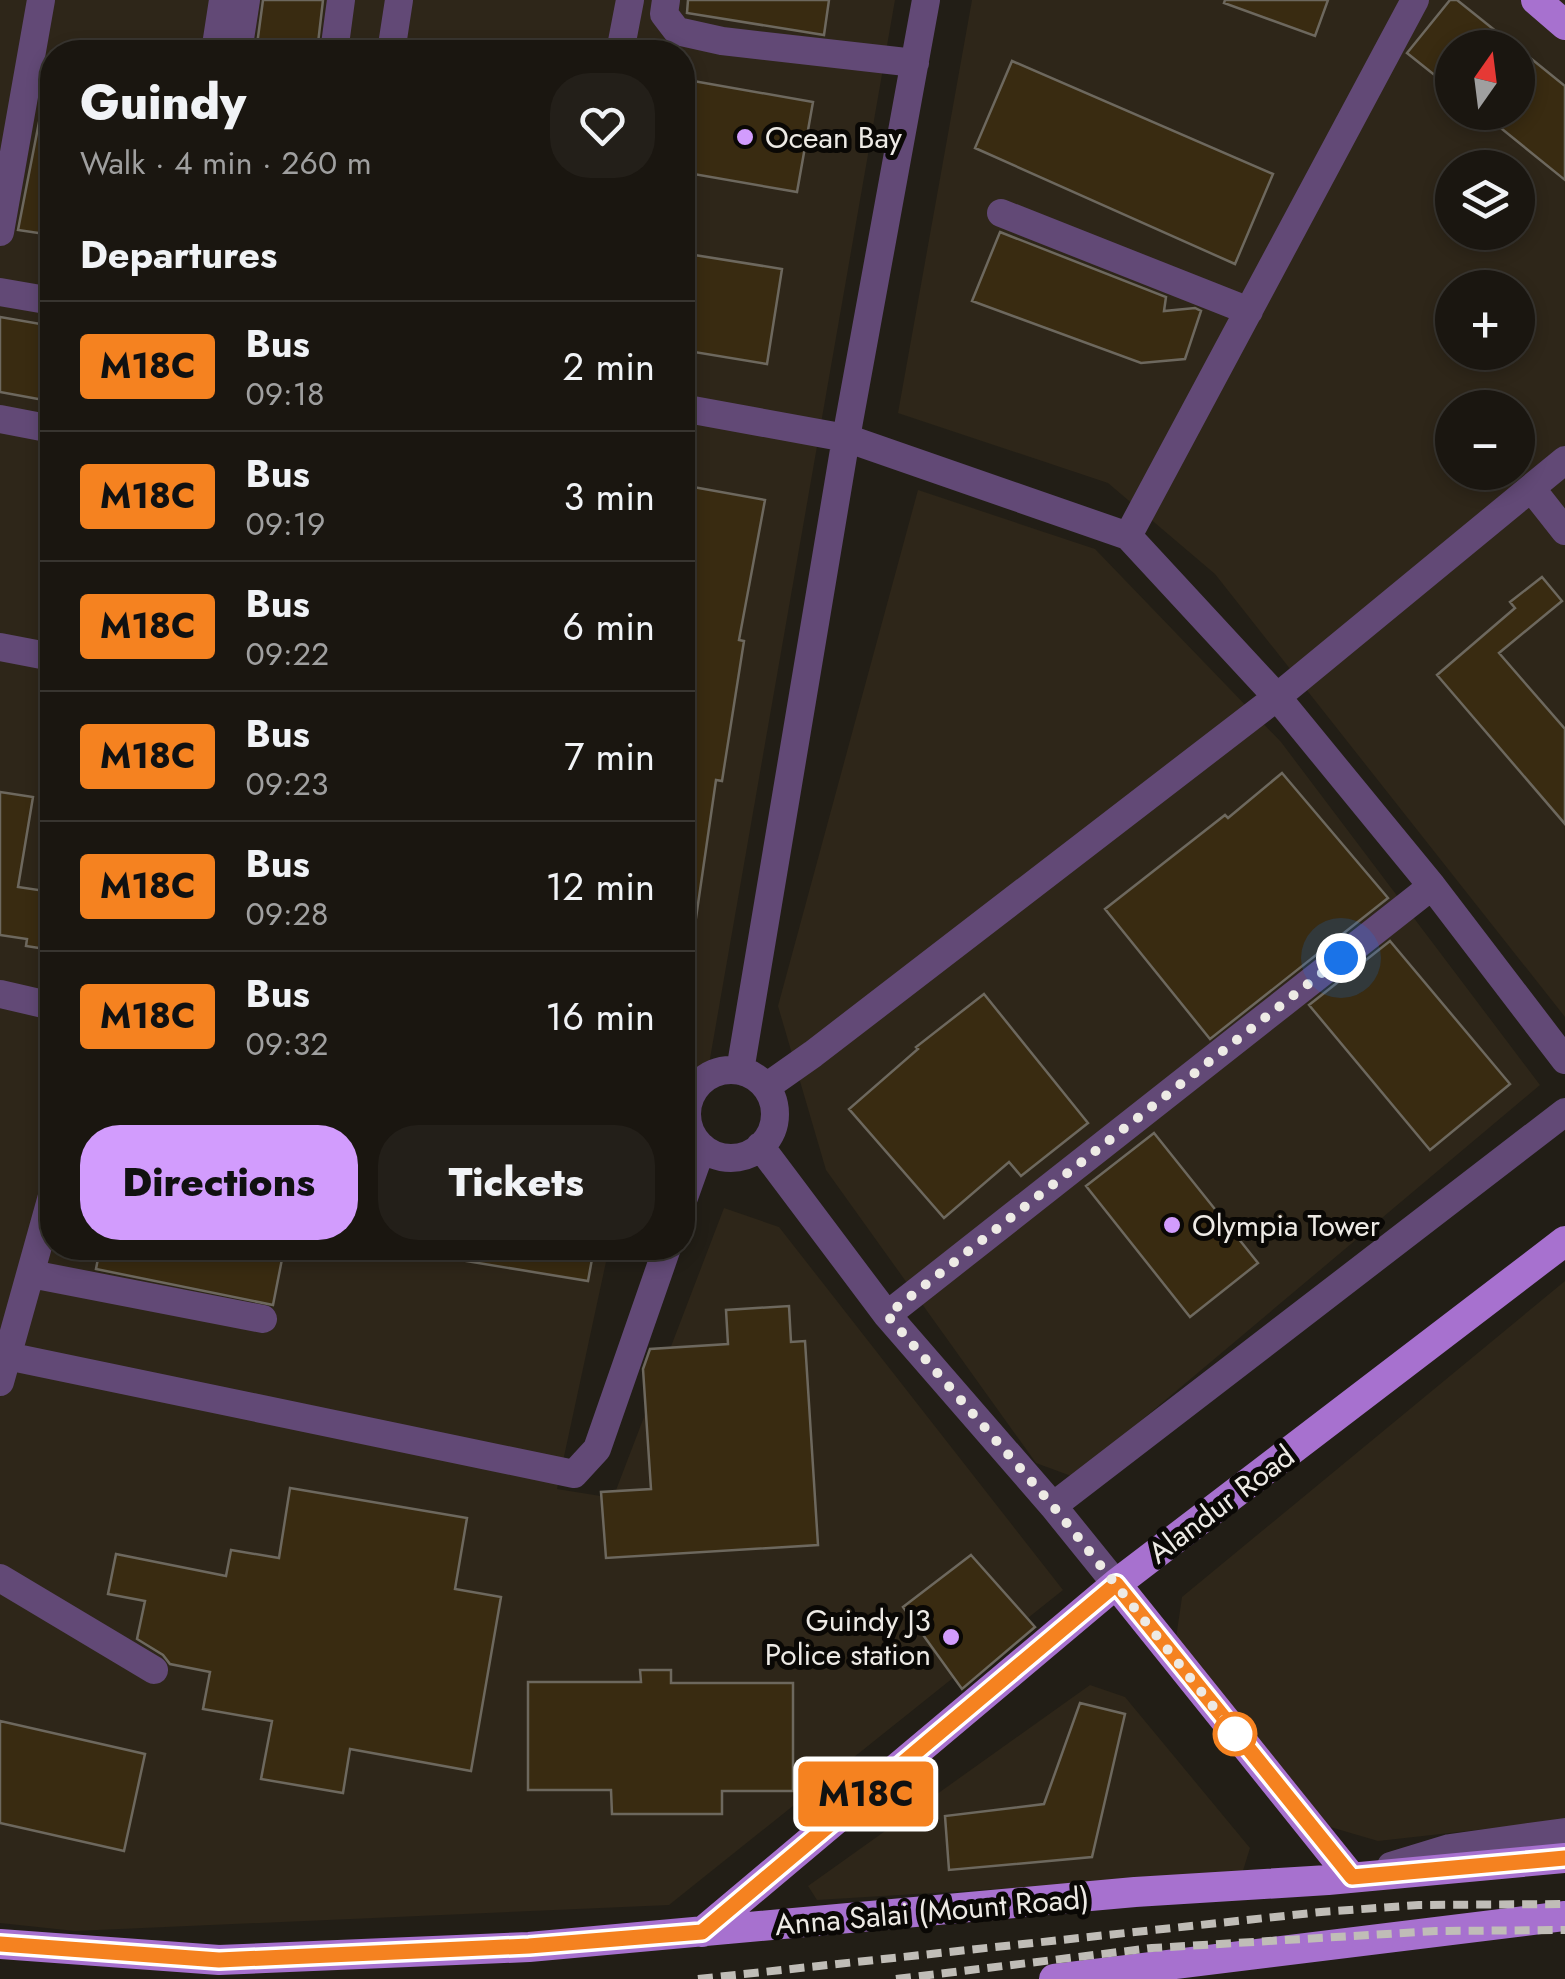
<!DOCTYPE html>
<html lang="en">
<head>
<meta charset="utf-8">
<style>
  body { margin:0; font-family:Jost,sans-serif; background:#231f19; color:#f1f3f6; height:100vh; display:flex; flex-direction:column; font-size:38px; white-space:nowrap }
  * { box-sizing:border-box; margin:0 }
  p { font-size:32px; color:#9f9f9f }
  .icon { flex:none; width:55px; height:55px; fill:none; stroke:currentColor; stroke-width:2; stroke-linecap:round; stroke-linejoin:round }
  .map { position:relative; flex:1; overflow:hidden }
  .sheet { position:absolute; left:40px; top:40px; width:655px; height:1220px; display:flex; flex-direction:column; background:#1a1610; border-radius:40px; box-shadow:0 5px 15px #0003,0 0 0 2px #383530 }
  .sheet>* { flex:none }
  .badge { padding:0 20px; border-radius:8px; font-size:35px; line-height:65px }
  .needle { width:65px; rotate:14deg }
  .tools { position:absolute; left:1435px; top:30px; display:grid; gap:20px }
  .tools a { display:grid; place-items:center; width:100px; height:100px; border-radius:50%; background:#1a1610; box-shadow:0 5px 15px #0003,0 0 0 2px #383530; font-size:50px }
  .you { position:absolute; width:50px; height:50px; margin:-25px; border:8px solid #fff; border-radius:50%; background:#1a73e8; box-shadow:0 0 0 15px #1a73e833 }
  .map>.badge { position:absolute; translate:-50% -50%; box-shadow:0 0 0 5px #fff }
  h2 { padding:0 40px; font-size:38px; line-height:90px }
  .round { display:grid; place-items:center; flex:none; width:105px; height:105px; border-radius:40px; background:#231f19 }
  .head { display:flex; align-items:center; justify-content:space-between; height:170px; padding:0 40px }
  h1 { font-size:48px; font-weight:800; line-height:75px }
  .primary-button { display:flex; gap:20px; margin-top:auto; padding:20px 40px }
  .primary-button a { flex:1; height:115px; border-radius:40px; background:#d29cfd; color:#111; font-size:40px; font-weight:800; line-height:115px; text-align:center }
  .primary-button a+a { background:#231f19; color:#f1f3f6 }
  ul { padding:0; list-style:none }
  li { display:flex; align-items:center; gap:30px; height:130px; padding:0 40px; border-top:2px solid #383530 }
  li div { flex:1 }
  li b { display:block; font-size:38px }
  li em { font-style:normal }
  li .badge { min-width:110px; font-weight:700; text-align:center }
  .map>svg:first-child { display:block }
  .built { fill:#2e2619; fill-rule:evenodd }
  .building { fill:#392b11; stroke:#6d685e; stroke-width:2.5 }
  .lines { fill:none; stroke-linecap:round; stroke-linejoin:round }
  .minor { stroke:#624976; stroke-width:28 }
  .major { stroke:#a771cf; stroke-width:30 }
  .rail { stroke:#c0bdb7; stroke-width:8; stroke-dasharray:15 8; stroke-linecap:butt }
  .line-casing { stroke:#fff; stroke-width:22 }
  .line { stroke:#f58220; stroke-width:15 }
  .walk { stroke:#edeae5; stroke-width:10; stroke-dasharray:0 18 }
  .poi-dot { fill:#d29cfd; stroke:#0a0805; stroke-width:4 }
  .stop-dot { fill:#fff; stroke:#f58220; stroke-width:5 }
  .labels { text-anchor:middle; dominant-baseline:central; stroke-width:10; stroke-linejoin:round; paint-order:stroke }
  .poi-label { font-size:30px; fill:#edeae5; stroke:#0a0805; text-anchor:start }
  .street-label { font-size:30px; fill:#edeae5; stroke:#0a0805 }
</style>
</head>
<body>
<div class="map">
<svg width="1565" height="1979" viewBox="0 0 1565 1979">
  <rect width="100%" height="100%" fill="#221e16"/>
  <path class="built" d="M0 0H895L704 1093 683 1113 682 52H52V1248H609L557 1489 613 1498 724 1208 779 1227 1063 1590 669 1905 75 1931 0 1923Z
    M972 0H1565V1017L1215 574 1108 483 898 413ZM1452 48H1518V112H1452ZM1452 168H1518V232H1452ZM1452 288H1518V352H1452ZM1452 408H1518V472H1452Z
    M918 490 1095 549 1281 742 1540 1085 1074 1477 1036 1463 826 1170 778 1006Z
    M1565 1281V1820L1378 1841 1320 1824 1176 1638 1182 1597Z
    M1090 1685 1125 1697 1250 1848 1242 1874 817 1900 808 1886Z"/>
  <path class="building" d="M263 0H323L317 52H256Z
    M688 0H829L824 35 687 13Z
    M1225 0H1328L1315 36 1224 3Z
    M1450 0H1457L1517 48H1452V89L1407 53Z
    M1518 48 1565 86V180L1481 112H1518Z
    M1012 61 1273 174 1235 264 975 148Z
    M682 79 813 102 797 192 682 172Z
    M40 117 52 118V235L18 230Z
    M1000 232 1166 297 1164 311 1195 308 1201 311 1185 359 1141 363 972 301Z
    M682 253 782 269 767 364 682 350Z
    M0 317 52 326 49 401 0 392Z
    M682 485 765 500 739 640 744 641 722 781 716 780 696 918 682 917Z
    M1542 577 1562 601 1499 653 1565 729V824L1437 675 1515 608 1510 602Z
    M1282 773 1388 898 1210 1039 1105 909 1225 815 1228 818Z
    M0 792 33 797 18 887 52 892V950L26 946 27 939 0 935Z
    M1390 941 1510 1084 1430 1150 1309 1005Z
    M984 994 1088 1123 1021 1176 1009 1162 944 1218 849 1109 918 1049 916 1047Z
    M1154 1133 1258 1263 1190 1317 1086 1186Z
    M100 1248H251L283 1254 273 1305 96 1269Z
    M461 1248H594L588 1281 460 1260Z
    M789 1306 791 1342 805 1341 818 1545 606 1558 601 1492 651 1489 643 1369 650 1349 728 1344 726 1310Z
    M290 1488 467 1518 455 1589 501 1597 471 1771 350 1749 343 1793 261 1779 272 1721 203 1709 210 1672 170 1664 163 1655 137 1639 145 1601 108 1594 116 1554 226 1576 231 1550 279 1558Z
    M971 1555 1035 1627 962 1689 903 1607Z
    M640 1670H671V1683H793V1791H722V1814H612L611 1790H528V1682H641Z
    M1080 1703 1125 1714 1092 1857 949 1870 945 1816 1044 1804Z
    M0 1721 145 1754 124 1851 0 1823Z"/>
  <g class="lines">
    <path class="minor" d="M666 0 664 14 677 31 722 41 915 63
      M215 52 223 0
      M238 52 246 0
      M334 52 341 0
      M391 52 399 0
      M620 52 630 0
      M1001 213 1249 311
      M0 232 41 0
      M0 292 52 301
      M682 408 846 438 1128 536 1277 697 1432 886 1565 1060
      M0 419 52 429
      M1531 488 1565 531
      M1128 536 1415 0
      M0 647 52 657
      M0 994 52 1006
      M687 1114a44 44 0 1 1 88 0a44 44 0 1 1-88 0Z
      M740 1071 846 438 926 0
      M766 1087 813 1054 1277 697 1565 460
      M760 1146 887 1315 1053 1506 1116 1584
      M682 1203 702 1147
      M31 1274 263 1319
      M887 1315 1432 886
      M7 1356 574 1474 597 1449 667 1248
      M0 1382 52 1196
      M1053 1506 1565 1112
      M0 1578 154 1670
      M1391 1866 1450 1848 1565 1832"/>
    <path class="major" d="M1536 0 1565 25
      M1116 1584 1351 1877
      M702 1932 1116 1584 1565 1241
      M0 1944 219 1960 529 1947 1135 1892 1328 1880 1565 1858
      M1054 1979 1565 1916"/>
    <path class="rail" d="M698 1979 1321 1912 1419 1905 1565 1904
      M896 1979 1152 1948 1436 1931 1565 1930"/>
  </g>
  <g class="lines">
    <g class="line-casing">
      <path id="line" d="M0 1944 219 1960 529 1946 702 1932 1116 1584 1352 1877 1565 1858"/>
    </g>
    <use href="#line" class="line"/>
    <path class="walk" d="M1235 1734 1053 1506 887 1315 1341 958"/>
  </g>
  <g class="poi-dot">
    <circle cx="745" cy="137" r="10"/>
    <circle cx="1172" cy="1225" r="10"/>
    <circle cx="951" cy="1637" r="10"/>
  </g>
  <circle class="stop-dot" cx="1235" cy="1734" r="20"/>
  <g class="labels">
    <g class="poi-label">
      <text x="765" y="137">Ocean Bay</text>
      <text x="1192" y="1225">Olympia Tower</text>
      <text x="931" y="1620" text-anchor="end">Guindy J3<tspan x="931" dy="34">Police station</tspan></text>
    </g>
    <g class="street-label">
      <text transform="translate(1221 1504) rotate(-37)">Alandur Road</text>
      <text transform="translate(932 1911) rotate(-5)">Anna Salai (Mount Road)</text>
    </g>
  </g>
</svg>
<div class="tools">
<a><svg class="needle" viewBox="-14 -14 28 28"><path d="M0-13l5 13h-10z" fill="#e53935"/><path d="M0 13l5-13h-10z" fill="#9f9f9f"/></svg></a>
<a><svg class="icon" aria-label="layers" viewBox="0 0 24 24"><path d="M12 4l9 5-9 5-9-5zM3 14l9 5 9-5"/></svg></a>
<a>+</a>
<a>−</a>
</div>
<div class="you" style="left:1341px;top:958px"></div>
<b class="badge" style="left:866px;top:1794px;background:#f58220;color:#111">M18C</b>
<section class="sheet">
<div class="head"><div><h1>Guindy</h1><p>Walk · 4 min · 260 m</p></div><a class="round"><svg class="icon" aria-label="heart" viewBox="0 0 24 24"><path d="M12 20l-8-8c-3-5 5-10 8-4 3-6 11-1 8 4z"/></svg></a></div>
<h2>Departures</h2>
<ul>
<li><span class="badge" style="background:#f58220;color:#111">M18C</span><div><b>Bus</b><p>09:18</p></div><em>2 min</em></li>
<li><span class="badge" style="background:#f58220;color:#111">M18C</span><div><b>Bus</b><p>09:19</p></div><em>3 min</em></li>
<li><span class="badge" style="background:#f58220;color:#111">M18C</span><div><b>Bus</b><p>09:22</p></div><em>6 min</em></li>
<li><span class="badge" style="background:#f58220;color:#111">M18C</span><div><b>Bus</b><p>09:23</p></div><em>7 min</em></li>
<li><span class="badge" style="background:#f58220;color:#111">M18C</span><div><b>Bus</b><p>09:28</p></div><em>12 min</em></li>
<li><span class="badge" style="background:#f58220;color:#111">M18C</span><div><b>Bus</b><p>09:32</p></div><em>16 min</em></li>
</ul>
<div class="primary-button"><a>Directions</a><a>Tickets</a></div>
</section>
</div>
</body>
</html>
